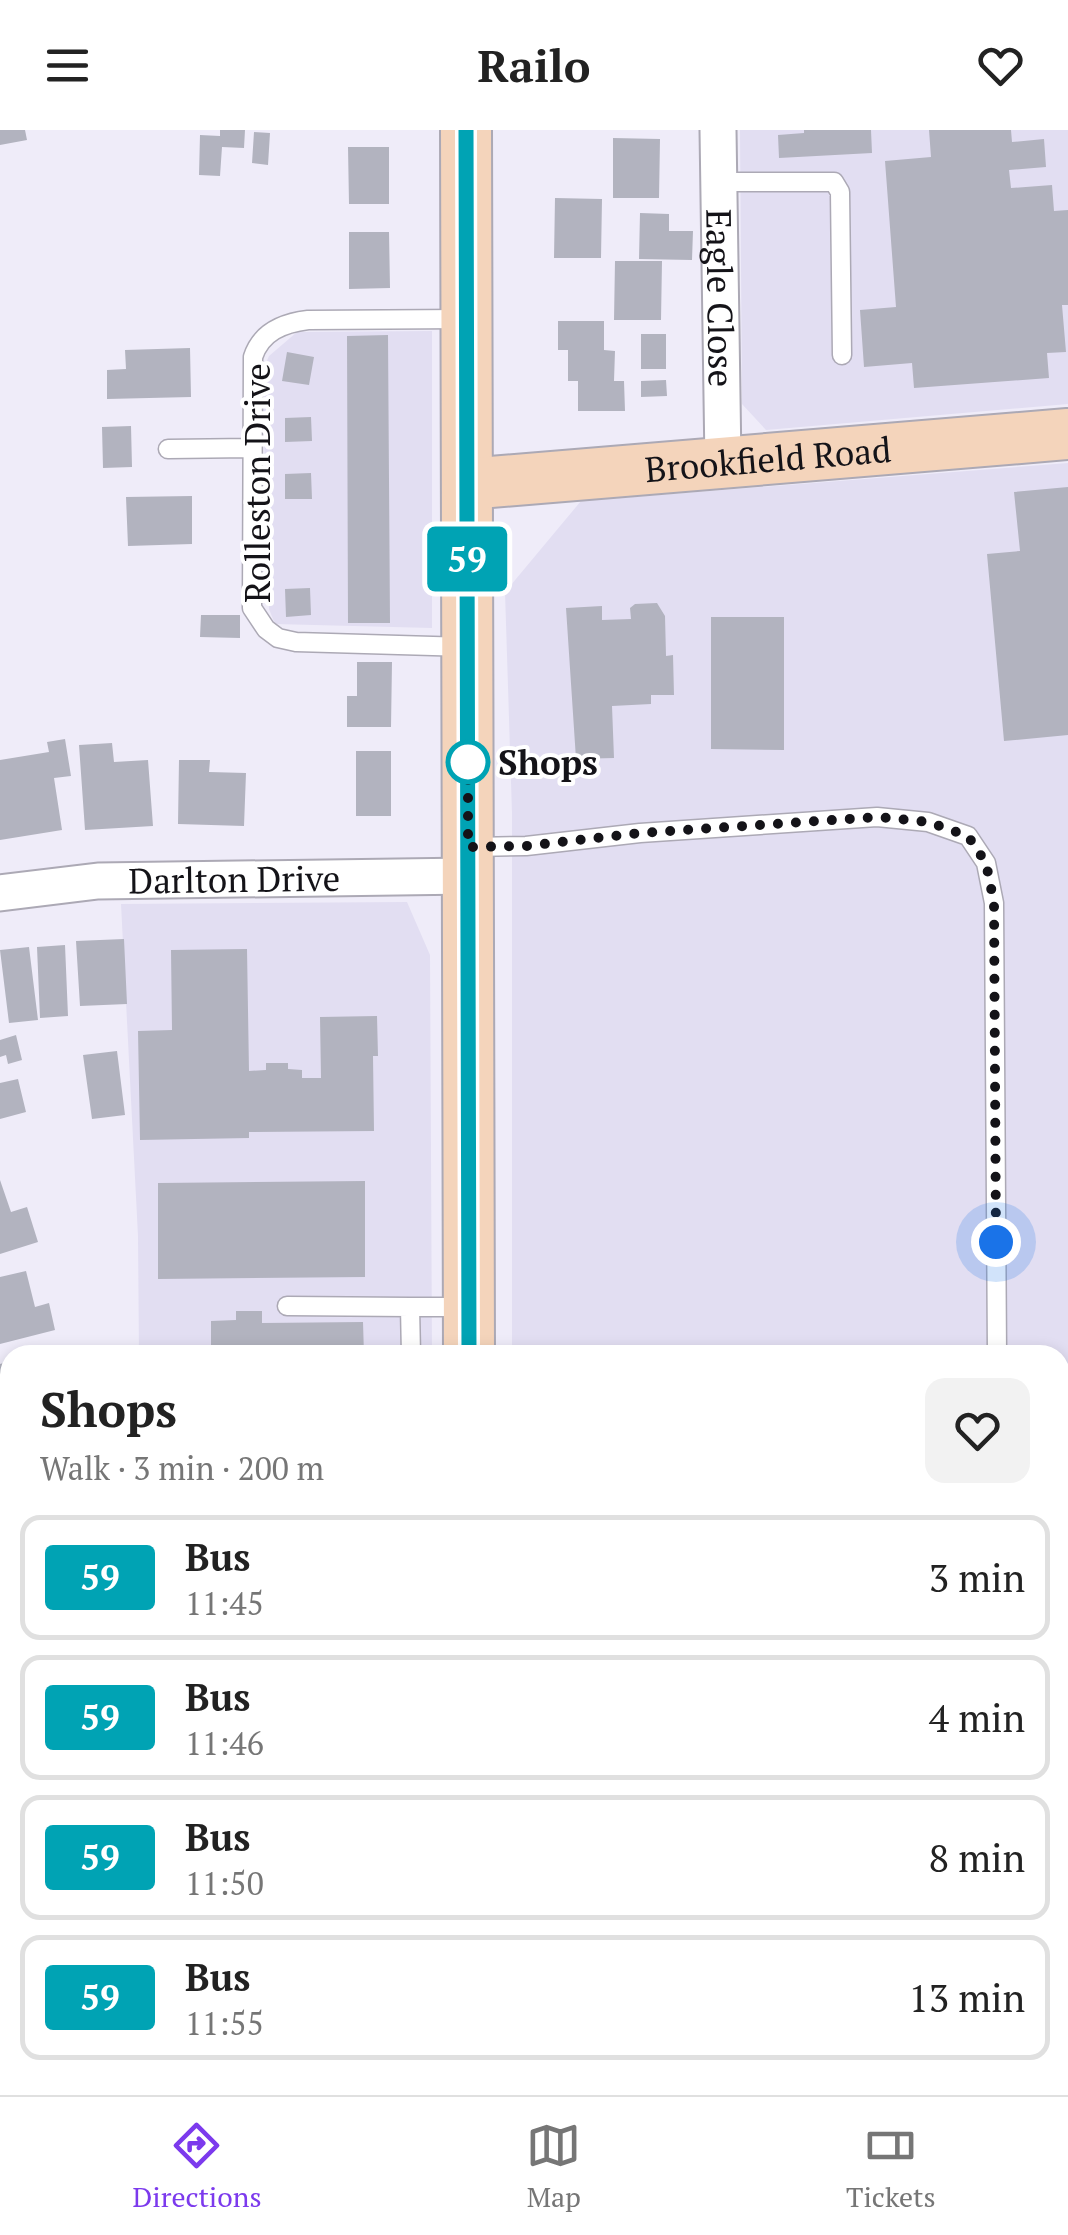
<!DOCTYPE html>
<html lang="en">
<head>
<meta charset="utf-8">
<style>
  body { margin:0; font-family:"PT Serif",serif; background:#f2f2f2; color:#222; height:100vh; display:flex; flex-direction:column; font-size:38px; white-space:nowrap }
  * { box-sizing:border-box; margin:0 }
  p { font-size:32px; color:#767676 }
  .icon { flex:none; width:55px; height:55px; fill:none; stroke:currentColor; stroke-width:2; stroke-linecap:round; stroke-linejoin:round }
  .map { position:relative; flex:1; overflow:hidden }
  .side { position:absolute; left:0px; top:1215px; width:1070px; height:750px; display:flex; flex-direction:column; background:#fff; border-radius:30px 30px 0 0; box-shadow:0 5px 15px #0003 }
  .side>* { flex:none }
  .badge { padding:0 20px; border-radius:8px; font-size:35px; line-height:65px }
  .you { position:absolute; width:50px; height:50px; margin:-25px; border:8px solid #fff; border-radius:50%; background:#1a73e8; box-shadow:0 0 0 15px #1a73e833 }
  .map>.badge { position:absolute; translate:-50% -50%; box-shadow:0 0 0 5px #fff }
  .round { display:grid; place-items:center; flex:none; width:105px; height:105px; border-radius:20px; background:#f2f2f2 }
  .overview { display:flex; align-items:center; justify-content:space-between; height:170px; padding:0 40px }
  h1 { font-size:48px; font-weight:700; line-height:75px }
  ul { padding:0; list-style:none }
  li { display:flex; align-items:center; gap:30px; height:125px; margin:0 20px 15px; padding:0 20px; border:5px solid #e0e0e0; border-radius:20px }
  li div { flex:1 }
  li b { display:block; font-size:38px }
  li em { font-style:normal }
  li .badge { min-width:110px; font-weight:700; text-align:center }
  header { display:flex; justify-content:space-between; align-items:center; height:130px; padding:0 40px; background:#fff; font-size:45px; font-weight:700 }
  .tab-bar { display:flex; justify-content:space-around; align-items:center; height:140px; border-top:2px solid #e0e0e0; background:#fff; font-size:28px; color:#767676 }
  .tab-bar a { display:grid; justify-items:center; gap:5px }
  .tab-bar .current { color:#7c3aed }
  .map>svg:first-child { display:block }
  .built { fill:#e2def2 }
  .building { fill:#b2b3bf }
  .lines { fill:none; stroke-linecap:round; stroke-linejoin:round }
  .lane-casing { stroke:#aca9b5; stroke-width:21 }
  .street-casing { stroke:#aca9b5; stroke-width:39 }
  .secondary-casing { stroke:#aca9b5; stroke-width:54 }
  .lane { stroke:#fff; stroke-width:18 }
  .street { stroke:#fff; stroke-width:35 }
  .secondary { stroke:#f4d4bb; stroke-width:50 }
  .line-casing { stroke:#fff; stroke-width:22 }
  .line { stroke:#00a3b4; stroke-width:15 }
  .walk { stroke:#141318; stroke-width:10; stroke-dasharray:0 18 }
  .stop-dot { fill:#fff; stroke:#00a3b4; stroke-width:5 }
  .labels { text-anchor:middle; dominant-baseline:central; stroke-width:8; stroke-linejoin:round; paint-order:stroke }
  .street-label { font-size:35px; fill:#141318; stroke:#fff }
  .stop-label { font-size:35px; font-weight:bold; fill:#141318; stroke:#fff; text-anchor:start }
</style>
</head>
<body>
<header><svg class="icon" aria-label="menu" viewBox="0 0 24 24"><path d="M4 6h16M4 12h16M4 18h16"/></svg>Railo<svg class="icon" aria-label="heart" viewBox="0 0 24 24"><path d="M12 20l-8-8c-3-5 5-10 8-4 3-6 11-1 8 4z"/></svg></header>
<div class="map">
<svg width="1068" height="1965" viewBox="0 0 1068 1965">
  <rect width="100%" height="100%" fill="#efecf9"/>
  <path class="built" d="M740 0H1068V274L766 300 742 274Z
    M432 201V498L275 494 269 479 262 242 269 226 297 202Z
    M1068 333V1741L1060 1742V1225H512V683L505 462 581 371Z
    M407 772 430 825 432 1225H139L138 1106 121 774Z"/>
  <path class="building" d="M0 0H25L27 10 0 15Z
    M220 0H245L244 18 222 17 220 46 199 45 200 5 220 6Z
    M804 0H871L872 23 779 28 778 5 804 3Z
    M929 0H1011L1012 12 1044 9 1046 37 1009 40 1011 58 1052 55 1054 81 1068 80V175H1062L1066 222 1047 223 1049 248 914 258 912 233 864 237 860 180 896 177 885 31 931 27Z
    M254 2 270 3 268 35 252 33Z
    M613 8 660 9 659 68H613Z
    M348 17H389V74H349Z
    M555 68 602 69 601 128H554Z
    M640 83 669 84V101H693L692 130 639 129Z
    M349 102H389L390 158 349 159Z
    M615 131H662L661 190H614Z
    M558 191H604V220L615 221 614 251H624L625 281H578V251H568V220H558Z
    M641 204H666V239H641Z
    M388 205 390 493H348L347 206Z
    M190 218 191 267 107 269V240L126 239 125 220Z
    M287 222 314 227 309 255 282 251Z
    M666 250 667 266 641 267V251Z
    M311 287 312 311 285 312V288Z
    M131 296 132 337 103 338 102 297Z
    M311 343 312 369H285V344Z
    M1068 357V605L1004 611 987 424 1020 421 1014 362Z
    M192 366V414L128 416 126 367Z
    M310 458 311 485 286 487 285 459Z
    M657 473 665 486 666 526 673 525 674 565H651V574L612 576 614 628 576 629 566 478 602 476V490L631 489 630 478 635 474Z
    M201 485H240V508L200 507Z
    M711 487H784V620L711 619Z
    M357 532H392L391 597H347V566H357Z
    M65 609 71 646 54 648 62 700 0 710V630L49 622 47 612Z
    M112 613 114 632 148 630 153 696 85 700 79 615Z
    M356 621H391V686H356Z
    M179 630H210L209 642 246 643 244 696 178 694Z
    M124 809 127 874 80 876 76 811Z
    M65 815 68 886 40 888 37 817Z
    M29 817 38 890 9 893 0 820Z
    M247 819 249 941 266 940V933H288V939L302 940V948H321L320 887 377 886 378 926H373L374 1001 249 1002V1008L140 1010 138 901 172 900 171 820Z
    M16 905 22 930 8 934 6 925 0 927V910Z
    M117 921 125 985 92 989 83 925Z
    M18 949 26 982 0 989V953Z
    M0 1050 11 1082 27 1077 38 1112 0 1124Z
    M365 1051V1147L158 1149V1053Z
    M26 1141 35 1177 49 1173 55 1200 0 1214V1147Z
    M236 1181H262V1193L363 1192 364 1225H211V1191L236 1190Z
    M10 1231V1273L0 1275V1234Z
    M10 1278V1316L3 1317 0 1279Z
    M359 1955H397V1965H359Z
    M562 1955H609V1965H562Z
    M972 1955H1019V1965H972Z
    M773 1960V1965H707V1962Z"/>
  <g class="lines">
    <g class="lane-casing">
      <path id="lane" d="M719 52H834L840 62 842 225
        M464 189 308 190C283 193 261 202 253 227L252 478 266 499 278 508 296 512 467 517
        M168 319 250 318
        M473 717 526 716 640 703 877 687 928 692 968 706 986 733 994 773 997 1225
        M287 1176 410 1177
        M411 1225 410 1177H468
        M674 1955V1965"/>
    </g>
    <g class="street-casing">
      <g id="street">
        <path id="s1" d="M718 0 723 333"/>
        <path id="s2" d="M0 763 98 751 469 746"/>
        <path d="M0 1914 10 1937"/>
        <path d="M23 1965 49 1955"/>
        <path d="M889 1965V1955"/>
      </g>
    </g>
    <g class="secondary-casing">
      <g id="secondary">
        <path d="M466 0 469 1225"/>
        <path id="s3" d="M467 354 1068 304"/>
        <path d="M473 1955V1965"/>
      </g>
    </g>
    <use href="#lane" class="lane"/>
    <use href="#street" class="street"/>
    <use href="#secondary" class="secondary"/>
  </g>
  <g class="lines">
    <g class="line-casing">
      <path id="line" d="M466 0 469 1225"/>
    </g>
    <use href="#line" class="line"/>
    <path class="walk" d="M468 632V717L526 716 640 703 878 687 928 692 968 706 986 733 994 773 996 1112"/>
  </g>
  <circle class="stop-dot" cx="468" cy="632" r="20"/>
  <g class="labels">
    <g class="street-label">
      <text stroke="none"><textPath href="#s1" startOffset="168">Eagle Close</textPath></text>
      <text stroke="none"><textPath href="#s3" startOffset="302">Brookfield Road</textPath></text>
      <text transform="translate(257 353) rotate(-90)">Rolleston Drive</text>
      <text stroke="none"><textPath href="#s2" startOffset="235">Darlton Drive</textPath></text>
    </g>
    <g class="stop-label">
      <text x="498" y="632">Shops</text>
    </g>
  </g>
</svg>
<div class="you" style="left:996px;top:1112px"></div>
<b class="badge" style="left:467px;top:429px;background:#00a3b4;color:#fff">59</b>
<section class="side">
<div class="overview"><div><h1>Shops</h1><p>Walk · 3 min · 200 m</p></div><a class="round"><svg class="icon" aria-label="heart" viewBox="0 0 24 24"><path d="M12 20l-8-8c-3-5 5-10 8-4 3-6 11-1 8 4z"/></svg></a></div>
<ul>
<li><span class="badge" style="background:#00a3b4;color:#fff">59</span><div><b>Bus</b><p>11:45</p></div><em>3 min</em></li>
<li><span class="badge" style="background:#00a3b4;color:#fff">59</span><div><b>Bus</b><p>11:46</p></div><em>4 min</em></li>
<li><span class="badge" style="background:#00a3b4;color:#fff">59</span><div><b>Bus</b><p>11:50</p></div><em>8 min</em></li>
<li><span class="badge" style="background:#00a3b4;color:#fff">59</span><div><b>Bus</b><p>11:55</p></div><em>13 min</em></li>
</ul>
</section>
</div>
<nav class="tab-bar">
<a class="current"><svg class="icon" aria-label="directions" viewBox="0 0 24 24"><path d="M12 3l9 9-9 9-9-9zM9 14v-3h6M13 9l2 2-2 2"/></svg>Directions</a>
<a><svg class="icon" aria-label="map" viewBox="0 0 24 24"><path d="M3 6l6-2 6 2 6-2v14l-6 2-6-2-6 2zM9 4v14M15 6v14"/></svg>Map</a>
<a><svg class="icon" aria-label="tickets" viewBox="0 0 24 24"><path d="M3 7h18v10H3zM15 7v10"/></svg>Tickets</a>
</nav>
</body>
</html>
